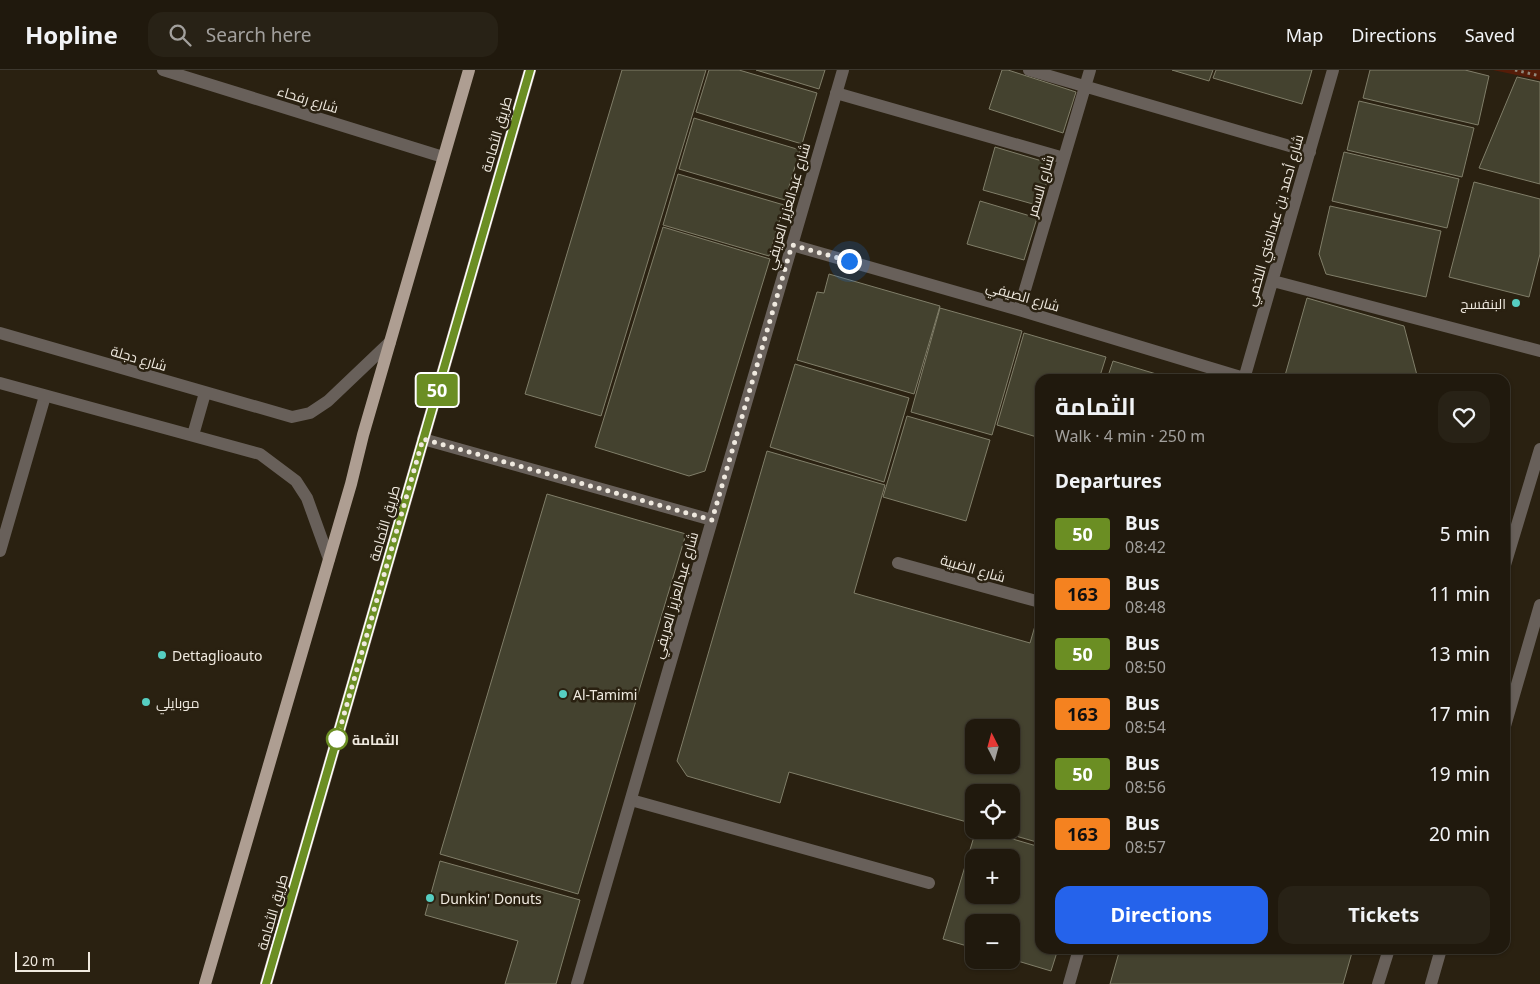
<!DOCTYPE html>
<html lang="en">
<head>
<meta charset="utf-8">
<style>
  body { margin:0; font-family:"Noto Sans",Cairo,sans-serif; background:#282216; color:#f1f3f6; height:100vh; display:flex; flex-direction:column; font-size:19px; white-space:nowrap }
  * { box-sizing:border-box; margin:0 }
  p { font-size:16px; color:#a2a09d }
  .icon { flex:none; width:28px; height:28px; fill:none; stroke:currentColor; stroke-width:2; stroke-linecap:round; stroke-linejoin:round }
  .map { position:relative; flex:1; overflow:hidden }
  .drawer { position:absolute; left:1035px; top:304px; width:475px; height:580px; display:flex; flex-direction:column; background:#20190d; border-radius:15px; box-shadow:0 1px 4px #0004,0 0 0 1px #3d382e }
  .drawer>* { flex:none }
  .badge { padding:0 10px; border-radius:4px; font-size:18px; line-height:32px }
  .needle { width:32px; rotate:354deg }
  .buttons { position:absolute; left:965px; top:649px; display:grid; gap:10px }
  .buttons a { display:grid; place-items:center; width:55px; height:55px; border-radius:10px; background:#20190d; box-shadow:0 1px 4px #0004,0 0 0 1px #3d382e; font-size:25px }
  .scale { position:absolute; left:15px; bottom:12px; width:75px; box-sizing:border-box; padding-left:5px; border:2px solid #efe9df; border-top:0; font-size:14px; line-height:18px; white-space:nowrap; color:#efe9df; -webkit-text-stroke:4px #2a2111; paint-order:stroke }
  .you { position:absolute; width:25px; height:25px; margin:-12px; border:4px solid #fff; border-radius:50%; background:#1a73e8; box-shadow:0 0 0 8px #1a73e833 }
  .map>.badge { position:absolute; translate:-50% -50%; box-shadow:0 0 0 2px #fff }
  h2 { padding:0 20px; font-size:19px; line-height:45px }
  .round { display:grid; place-items:center; flex:none; width:52px; height:52px; border-radius:15px; background:#282216 }
  .overview { display:flex; align-items:center; justify-content:space-between; height:85px; padding:0 20px }
  h1 { font-size:24px; font-weight:700; line-height:38px }
  .action { display:flex; gap:10px; margin-top:auto; padding:10px 20px }
  .action a { flex:1; height:58px; border-radius:15px; background:#2563eb; color:#fff; font-size:20px; font-weight:700; line-height:58px; text-align:center }
  .action a+a { background:#282216; color:#f1f3f6 }
  ul { padding:0; list-style:none }
  li { display:flex; align-items:center; gap:15px; height:60px; padding:0 20px }
  li div { flex:1 }
  li b { display:block; font-size:19px }
  li em { font-style:normal }
  li .badge { min-width:55px; font-weight:700; text-align:center }
  header { display:flex; align-items:center; gap:30px; box-sizing:border-box; height:70px; padding:0 25px; background:#20190d; border-bottom:1px solid #3d382e }
  header strong { font-size:24px }
  nav { display:flex; gap:28px; margin-inline-start:auto; font-size:18px }
  .search { width:350px; height:45px; background:#282216; display:flex; align-items:center; gap:12px; box-sizing:border-box; padding:0 18px; border-radius:15px; color:#a2a09d; font-size:19px }
  .map>svg:first-child { display:block }
  .green { fill:#551c08 }
  .building { fill:#44422f; stroke:#807e69; fill-rule:evenodd }
  .lines { fill:none; stroke-linecap:round; stroke-linejoin:round }
  .path { stroke:#91897c; stroke-width:3; stroke-dasharray:2.5 4; stroke-linecap:butt }
  .service { stroke:#68605a; stroke-width:12 }
  .minor { stroke:#68605a; stroke-width:12 }
  .tertiary { stroke:#68605a; stroke-width:12 }
  .primary { stroke:#ae9e92; stroke-width:12 }
  .line-casing { stroke:#fff; stroke-width:11 }
  .line { stroke:#6b8e23; stroke-width:8 }
  .walk { stroke:#efe9df; stroke-width:5; stroke-dasharray:0 9 }
  .poi-dot { fill:#56cec2; stroke:#2a2111; stroke-width:2 }
  .stop-dot { fill:#fff; stroke:#6b8e23; stroke-width:2.5 }
  .labels { text-anchor:middle; dominant-baseline:central; stroke-width:5; stroke-linejoin:round; paint-order:stroke }
  .street-label { font-size:14px; fill:#efe9df; stroke:#2a2111 }
  .poi-label { font-size:14px; fill:#efe9df; stroke:#2a2111; text-anchor:start }
  .stop-label { font-size:14px; font-weight:bold; fill:#efe9df; stroke:#2a2111; text-anchor:start }
</style>
</head>
<body>
<header>
<strong>Hopline</strong>
<div class="search"><svg class="icon" aria-label="search" viewBox="0 0 24 24"><circle cx="10" cy="10" r="6"/><path d="M15 15l6 6"/></svg>Search here</div>
<nav><a>Map</a><a>Directions</a><a>Saved</a></nav>
</header>
<div class="map">
<svg width="1540" height="914" viewBox="0 0 1540 914">
  <rect width="100%" height="100%" fill="#2a2111"/>
  <path class="green" d="M1493 0H1540V10Z"/>
  <path class="building" d="M622 0H706L601 346 525 324Z
    M709 0H739L817 23 802 74 696 42Z
    M756 0H825L819 19Z
    M1002 0H1008L1076 22 1063 63 989 39Z
    M1172 0H1213L1209 11Z
    M1216 0H1312L1302 34 1213 8Z
    M1370 0H1465L1489 6 1478 55 1363 28Z
    M1517 7 1540 12V114L1479 98Z
    M1359 31 1474 58 1462 107 1347 80Z
    M694 48 800 80 785 130 679 99Z
    M995 77 1052 94 1040 136 983 120Z
    M1344 82 1459 109 1447 158 1332 131Z
    M678 104 784 135 769 186 663 155Z
    M1474 112 1540 129V184L1529 227 1449 207Z
    M980 131 1037 148 1024 190 967 174Z
    M1330 136 1441 161 1426 227 1326 204 1319 184Z
    M663 157 770 189 705 401 689 406 595 377Z
    M829 204 940 236 914 324 797 290 817 222 824 223Z
    M1307 228 1404 256 1418 309H1284Z
    M940 238 1022 261 992 365 911 342Z
    M1024 263 1106 287 1099 309H1040V368L997 355Z
    M1113 291 1173 309H1107Z
    M795 294 909 328 884 412 770 377Z
    M907 346 990 370 966 451 883 427Z
    M767 381 885 415 854 523 1030 573 1037 549 1040 550V773L995 760H1011V722H974V754L789 702 780 733 687 706 677 691ZM974 658H1011V695H974Z
    M547 424 686 464 578 824 440 784Z
    M976 760H982L1040 777V879H1058L1051 901 1011 889V852H974V878L943 869ZM974 788H1011V825H974Z
    M440 791 580 830 556 914H505L518 871 425 845Z
    M1120 879H1353L1343 914H1110Z"/>
  <g class="lines">
    <path class="path" d="M1515 0 1540 6"/>
    <path class="service" d="M631 730 929 813"/>
    <path class="minor" d="M163 0 443 87
      M1029 0 1310 82
      M836 23 1064 88
      M792 175 1019 240 1244 308
      M1273 211 1540 281
      M1019 240 1090 0
      M1244 309 1333 0
      M423 369 712 450
      M0 481 45 326
      M898 493 1040 532
      M577 914 843 0
      M1069 914 1079 879"/>
    <path class="tertiary" d="M0 263 292 347 310 343 328 331 390 272
      M0 313 260 384 296 411 307 428 329 489
      M193 365 205 323
      M1505 495 1540 379
      M1505 656 1540 535
      M1378 914 1389 879
      M1431 914 1441 879"/>
    <path class="primary" d="M205 914 351 414 363 365 469 0
      M266 914 530 0"/>
  </g>
  <g class="lines">
    <g class="line-casing">
      <path id="line" d="M266 914 530 0"/>
    </g>
    <use href="#line" class="line"/>
    <path class="walk" d="M337 669 423 369 712 450 792 175 849 191"/>
  </g>
  <g class="poi-dot">
    <circle cx="1516" cy="233" r="5"/>
    <circle cx="162" cy="585" r="5"/>
    <circle cx="563" cy="624" r="5"/>
    <circle cx="146" cy="632" r="5"/>
    <circle cx="430" cy="828" r="5"/>
  </g>
  <circle class="stop-dot" cx="337" cy="669" r="10"/>
  <g class="labels">
    <g class="street-label">
      <text transform="translate(308 29) rotate(17)">شارع رفحاء</text>
      <text transform="translate(496 64) rotate(-74)">طريق الثمامة</text>
      <text transform="translate(1040 116) rotate(-74)">شارع السمر</text>
      <text transform="translate(787 136) rotate(-74)">شارع عبدالعزيز العريفي</text>
      <text transform="translate(1274 150) rotate(-74)">شارع أحمد بن عبدالغني اللخمي</text>
      <text transform="translate(1023 226) rotate(16)">شارع الصيفي</text>
      <text transform="translate(139 288) rotate(16)">شارع دجلة</text>
      <text transform="translate(384 453) rotate(-74)">طريق الثمامة</text>
      <text transform="translate(973 498) rotate(16)">شارع الضبية</text>
      <text transform="translate(675 525) rotate(-74)">شارع عبدالعزيز العريفي</text>
      <text transform="translate(272 842) rotate(-74)">طريق الثمامة</text>
    </g>
    <g class="poi-label">
      <text x="1506" y="233" text-anchor="end">البنفسج</text>
      <text x="172" y="585">Dettaglioauto</text>
      <text x="573" y="624">Al-Tamimi</text>
      <text x="156" y="632">موبايلي</text>
      <text x="440" y="828">Dunkin' Donuts</text>
    </g>
    <g class="stop-label">
      <text x="352" y="669">الثمامة</text>
    </g>
  </g>
</svg>
<div class="buttons">
<a><svg class="needle" viewBox="-14 -14 28 28"><path d="M0-13l5 13h-10z" fill="#e53935"/><path d="M0 13l5-13h-10z" fill="#a2a09d"/></svg></a>
<a><svg class="icon" aria-label="locate" viewBox="0 0 24 24"><circle cx="12" cy="12" r="6"/><path d="M12 2v4M12 18v4M2 12h4M18 12h4"/></svg></a>
<a>+</a>
<a>−</a>
</div>
<div class="scale">20 m</div>
<div class="you" style="left:849px;top:191px"></div>
<b class="badge" style="left:437px;top:320px;background:#6b8e23;color:#fff">50</b>
<section class="drawer">
<div class="overview"><div><h1>الثمامة</h1><p>Walk · 4 min · 250 m</p></div><a class="round"><svg class="icon" aria-label="heart" viewBox="0 0 24 24"><path d="M12 20l-8-8c-3-5 5-10 8-4 3-6 11-1 8 4z"/></svg></a></div>
<h2>Departures</h2>
<ul>
<li><span class="badge" style="background:#6b8e23;color:#fff">50</span><div><b>Bus</b><p>08:42</p></div><em>5 min</em></li>
<li><span class="badge" style="background:#f58220;color:#111">163</span><div><b>Bus</b><p>08:48</p></div><em>11 min</em></li>
<li><span class="badge" style="background:#6b8e23;color:#fff">50</span><div><b>Bus</b><p>08:50</p></div><em>13 min</em></li>
<li><span class="badge" style="background:#f58220;color:#111">163</span><div><b>Bus</b><p>08:54</p></div><em>17 min</em></li>
<li><span class="badge" style="background:#6b8e23;color:#fff">50</span><div><b>Bus</b><p>08:56</p></div><em>19 min</em></li>
<li><span class="badge" style="background:#f58220;color:#111">163</span><div><b>Bus</b><p>08:57</p></div><em>20 min</em></li>
</ul>
<div class="action"><a>Directions</a><a>Tickets</a></div>
</section>
</div>
</body>
</html>
